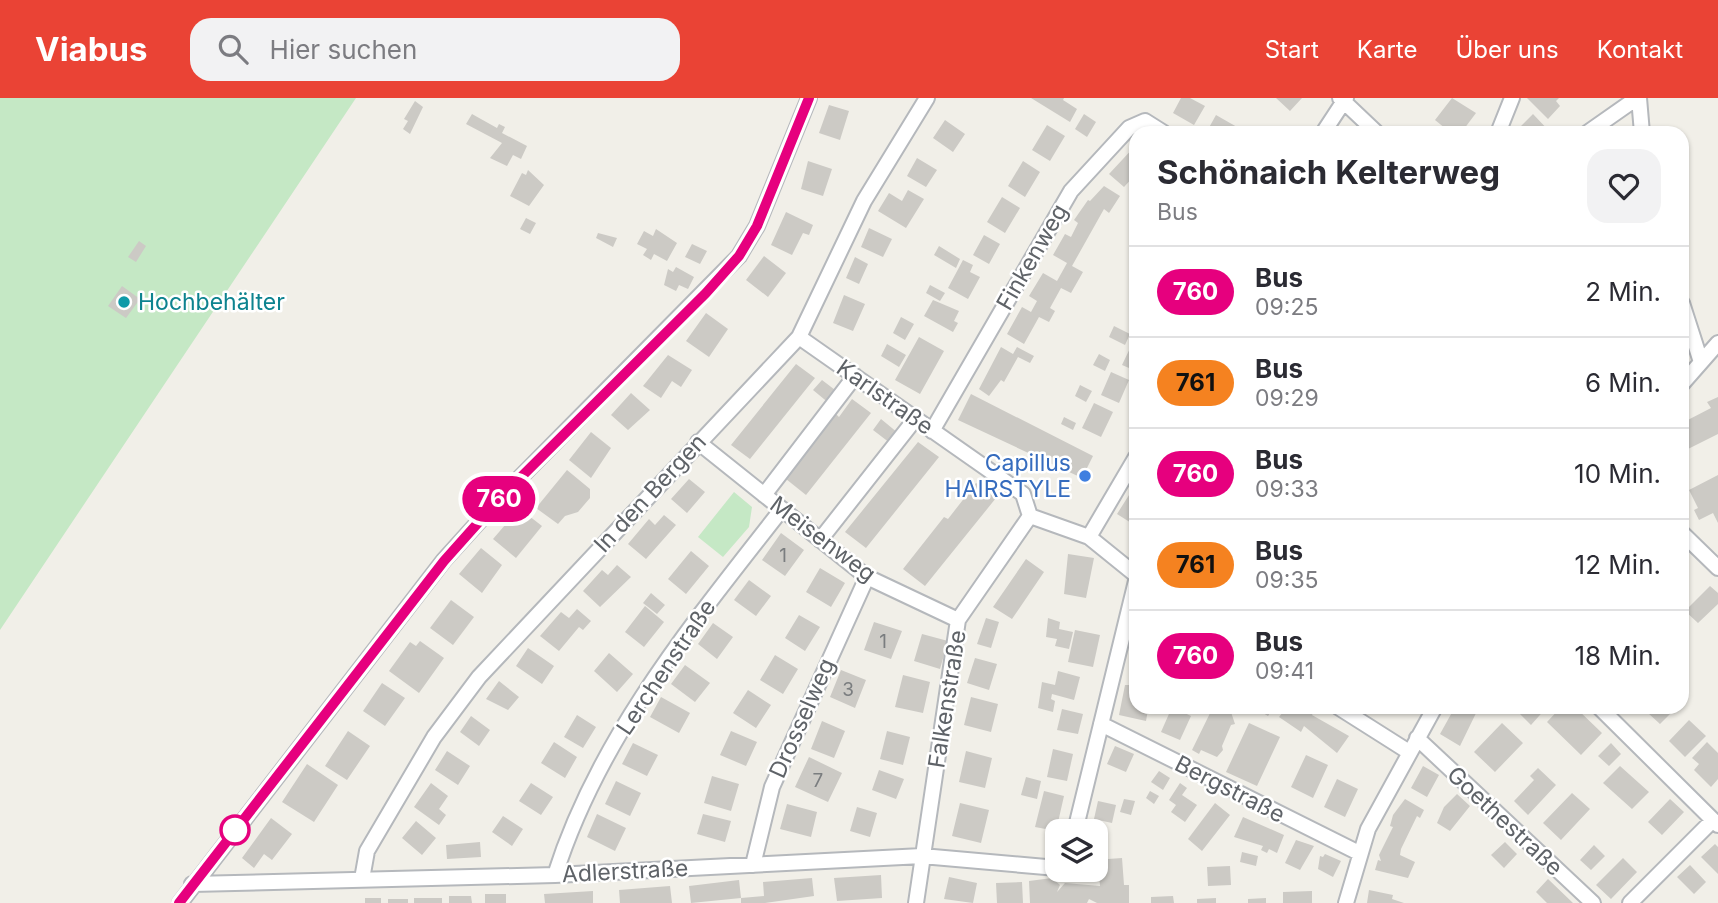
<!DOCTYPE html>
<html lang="de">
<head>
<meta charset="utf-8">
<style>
  body { margin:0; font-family:Inter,sans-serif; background:#f2f2f3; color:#2b2b33; height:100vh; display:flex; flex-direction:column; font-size:26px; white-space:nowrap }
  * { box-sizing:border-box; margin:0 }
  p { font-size:23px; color:#7c7c81 }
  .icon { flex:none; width:38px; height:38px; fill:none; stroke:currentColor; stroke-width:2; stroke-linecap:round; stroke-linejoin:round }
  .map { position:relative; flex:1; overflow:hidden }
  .details { position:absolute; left:1129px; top:28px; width:560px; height:588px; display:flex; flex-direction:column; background:#fff; border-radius:21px; box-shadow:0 2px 5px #0004 }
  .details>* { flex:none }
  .badge { padding:0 14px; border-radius:23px; font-size:24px; line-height:46px }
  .buttons { position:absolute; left:1045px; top:721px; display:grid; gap:14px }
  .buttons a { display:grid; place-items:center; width:63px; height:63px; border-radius:14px; background:#fff; box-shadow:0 2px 5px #0004; font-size:35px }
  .map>.badge { position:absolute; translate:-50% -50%; box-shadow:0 0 0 4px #fff }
  .round { display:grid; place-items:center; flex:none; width:74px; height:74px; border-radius:21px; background:#f2f2f3 }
  .summary { display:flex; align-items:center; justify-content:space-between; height:119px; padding:0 28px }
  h1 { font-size:33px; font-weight:700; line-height:52px }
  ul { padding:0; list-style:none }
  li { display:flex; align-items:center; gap:21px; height:91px; padding:0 28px; border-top:2px solid #e1e1e2 }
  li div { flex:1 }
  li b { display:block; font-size:26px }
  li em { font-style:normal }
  li .badge { min-width:77px; font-weight:700; text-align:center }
  header { display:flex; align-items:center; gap:42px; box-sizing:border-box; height:98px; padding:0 35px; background:#ea4335; color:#fff }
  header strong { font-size:33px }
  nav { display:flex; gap:38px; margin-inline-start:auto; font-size:24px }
  .search { width:490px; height:63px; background:#f2f2f3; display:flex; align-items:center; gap:18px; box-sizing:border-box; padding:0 24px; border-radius:21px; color:#7c7c81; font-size:26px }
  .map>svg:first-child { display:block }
  .green { fill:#c5e8c5 }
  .building { fill:#cccac5 }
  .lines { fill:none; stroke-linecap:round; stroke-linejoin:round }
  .minor-casing { stroke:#b5b8bc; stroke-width:18 }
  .minor { stroke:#fff; stroke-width:14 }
  .line-casing { stroke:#fff; stroke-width:16 }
  .line { stroke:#e6007e; stroke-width:10 }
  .culture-dot { fill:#0f9aa8; stroke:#fff; stroke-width:2.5 }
  .shop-dot { fill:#3f7fe0; stroke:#fff; stroke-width:2.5 }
  .stop-dot { fill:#fff; stroke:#e6007e; stroke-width:3.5 }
  .labels { text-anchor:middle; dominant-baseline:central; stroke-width:5; stroke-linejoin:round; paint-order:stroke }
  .number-label { font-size:19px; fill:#7a7d7f }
  .street-label { font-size:23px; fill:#5f6368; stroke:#fff }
  .culture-label { font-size:23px; fill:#0d838f; stroke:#fff; text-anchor:start }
  .shop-label { font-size:23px; fill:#366cbe; stroke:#fff; text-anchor:end }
</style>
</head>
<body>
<header>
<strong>Viabus</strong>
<div class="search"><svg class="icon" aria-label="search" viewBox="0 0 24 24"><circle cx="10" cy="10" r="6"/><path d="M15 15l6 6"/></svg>Hier suchen</div>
<nav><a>Start</a><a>Karte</a><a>Über uns</a><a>Kontakt</a></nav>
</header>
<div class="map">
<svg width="1718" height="805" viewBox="0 0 1718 805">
  <rect width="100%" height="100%" fill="#f1efe8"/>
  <path class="green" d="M0 0H356L0 532Z
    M734 394 752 409 749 429 723 459 698 439Z"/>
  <path class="building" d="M1031 0H1064L1063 2 1077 11 1070 24Z
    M1181 0H1190L1205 8 1194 27 1173 15Z
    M1276 0H1302L1290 13Z
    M1452 0 1476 15 1461 35H1451L1435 22Z
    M1527 0H1559L1556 3 1560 8 1548 21Z
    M415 3 423 9 410 36 403 31 408 23 404 21Z
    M829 7 849 13 840 42 819 35Z
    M472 16 497 30 499 26 505 29 502 35 527 48 521 61 513 57 507 68 490 60 502 45 466 26Z
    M1084 16 1096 24 1087 39 1075 31Z
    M1533 16 1551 35H1524L1519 30Z
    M1216 17 1237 29 1234 35H1206Z
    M945 22 965 36 953 54 933 40Z
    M1047 27 1065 38 1050 63 1032 52Z
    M1136 47V76L1124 89 1109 76Z
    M917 60 937 72 926 89 907 78Z
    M808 63 832 71 823 98 801 91Z
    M1023 63 1040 74 1025 99 1008 88Z
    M528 72 544 87 529 108 510 98 522 75 526 77Z
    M1104 88 1120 98 1109 115 1104 111 1072 168 1083 174 1071 195 1061 190 1050 210 1055 213 1049 224 1039 219 1024 246 1007 236 1022 209 1031 214 1037 203 1029 198 1043 175 1057 183 1067 165 1053 157 1065 136 1071 139 1078 125 1074 122 1088 102 1090 103Z
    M908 92 924 101 906 130 878 113 889 95 902 103Z
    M1002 99 1020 110 1005 135 987 124Z
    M786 114 813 127 809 137 803 135 792 157 771 147Z
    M526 120 536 125 530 136 520 131Z
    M869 130 892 141 883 159 861 149Z
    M656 131 677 145 667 163 654 156 651 162 643 157 647 151 637 146 644 133 653 138Z
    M598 135 617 140 613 149 596 140Z
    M984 137 1000 146 989 166 973 157Z
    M139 143 146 148 136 164 128 159Z
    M692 146 707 153 700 166 685 159Z
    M939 148 960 161 956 170 934 157Z
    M764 158 786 175 768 199 746 182Z
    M855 159 868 166 859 186 846 180Z
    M963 162 973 167 970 174 980 179 968 201 948 190Z
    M676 169 694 179 688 191 679 187 676 193 664 187 668 171 673 174Z
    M930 187 945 195 940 203 926 195Z
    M122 188 140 201 126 220 108 208Z
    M844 197 865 206 853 233 833 225Z
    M933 202 959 213 954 223 958 225 953 234 924 218Z
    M706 215 728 231 709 259 686 243Z
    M901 219 914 226 905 242 893 235Z
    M1114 228 1130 236 1125 247 1109 239Z
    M919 239 944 253 920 296 895 282Z
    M1133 244 1136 245V273L1122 267Z
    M887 246 906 257 899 269 881 258Z
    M1001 249 1013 256 1017 249 1034 258 1030 265 1018 259 1004 284 1001 282 989 298 979 291Z
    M1099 256 1110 262 1105 273 1093 267Z
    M668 257 692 272 681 289 672 283 661 300 643 288Z
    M796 266 815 280 750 361 731 347Z
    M1111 274 1129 282 1119 305 1101 297Z
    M822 282 839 295 830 306 813 292Z
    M1080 287 1092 293 1086 304 1075 298Z
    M631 295 650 312 628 332 611 317Z
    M971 296 1093 358 1082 380 958 322Z
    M1718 299V336L1682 354V325L1711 310 1707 304Z
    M852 301 871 315 806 397 786 381 836 316 839 319Z
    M1094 305 1113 314 1101 339 1082 330Z
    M1064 319 1076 325 1073 332 1061 326Z
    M881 321 898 335 890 345 873 332Z
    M591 334 611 350 591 380 569 362Z
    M918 344 939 359 866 450 845 434Z
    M567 372 590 391V400L578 414 565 418 558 426 536 410Z
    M1718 377V425L1713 415 1699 422 1694 412 1698 410 1689 392Z
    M689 381 705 394 687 415 671 401Z
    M976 385 996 400 925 488 903 471 944 419 948 421Z
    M1136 386V428L1117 416Z
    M515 407 542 428 516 460 493 441 512 419 508 416Z
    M664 417 676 427 646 461 628 446 649 421 655 427Z
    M781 435 804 452 785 478 762 462Z
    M481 450 502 467 482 495 459 476Z
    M691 453 709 468 686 496 668 481Z
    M1068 456 1094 460 1086 500 1064 496Z
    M1026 461 1044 474 1012 521 993 509Z
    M617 467 631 479 600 509 583 493 602 472 608 477Z
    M820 470 845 485 831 509 806 494Z
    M749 482 771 498 756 518 734 502Z
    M1710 488 1718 495V506L1698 525 1685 513Z
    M651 495 665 507 657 516 643 505Z
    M451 502 474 519 453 547 430 530Z
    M645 508 664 524 644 549 625 534Z
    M577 511 591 523 583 532 579 529 559 553 540 538 561 514 569 520Z
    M799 517 820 529 805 553 785 540Z
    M986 520 999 524 991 550 977 546Z
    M1048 520 1060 524 1059 531 1073 534 1069 551 1055 548 1057 541 1046 539Z
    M874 524 902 533 891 561 864 552Z
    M713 525 733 539 717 561 698 546Z
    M1075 532 1100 537 1093 569 1068 564Z
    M922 536 948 543 940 571 914 563Z
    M420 543 444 560 419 595 389 573 410 544 416 548Z
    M528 550 554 568 542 586 516 568Z
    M1133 554 1136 555V572L1129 571Z
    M609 555 633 576 617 594 594 573Z
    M775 557 798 571 783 596 760 582Z
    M975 560 997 566 989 592 967 585Z
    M685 567 710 585 695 604 671 586Z
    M841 572 866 582 855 610 830 599Z
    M1058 573 1080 579 1074 602 1052 596 1051 601 1055 603 1053 614 1038 610 1042 584 1055 587Z
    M903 577 930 584 923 615 895 609Z
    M1130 582 1136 583V609L1148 612 1146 623 1119 617 1125 587H1129Z
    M499 583 519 599 508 612 486 601Z
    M382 585 405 600 385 628 363 613Z
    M748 592 771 607 756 630 733 615Z
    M661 599 690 615 679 635 650 619Z
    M971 599 998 606 991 634 964 627Z
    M1172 609 1191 618 1180 642 1161 634Z
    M1213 609 1231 614 1235 626 1231 627 1222 648 1223 652 1217 659 1201 652 1199 656 1192 652Z
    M1253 609H1274L1268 618Z
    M1275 609H1308L1314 613 1312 617 1349 638 1337 655 1304 628 1301 634 1279 619 1283 614Z
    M1455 609H1479L1460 648 1440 636Z
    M1513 609H1547L1531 627Z
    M1561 609H1575L1602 635 1581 657 1547 624Z
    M1633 609H1677L1660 626 1648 615Z
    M1062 611 1083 616 1078 636 1057 632Z
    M577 617 596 629 583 650 564 639Z
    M471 618 490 632 479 648 460 634Z
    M1689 622 1706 638 1685 659 1669 643Z
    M822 623 845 633 834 660 811 651Z
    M1249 625 1280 639 1257 688 1226 674Z
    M1502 625 1523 645 1495 674 1474 654Z
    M348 633 370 648 347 682 325 668Z
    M731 633 757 644 746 668 720 657Z
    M887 633 910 639 903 667 880 661Z
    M554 644 577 659 565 680 541 665Z
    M1707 644 1718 655V681L1711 689 1694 672 1699 666 1692 660Z
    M633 645 658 657 647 678 622 666Z
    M1611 645 1621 656 1609 668 1598 658Z
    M1115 648 1134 656 1126 674 1107 666Z
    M1053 651 1073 656 1067 683 1047 679Z
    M447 653 470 668 458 687 435 672Z
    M966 653 992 660 985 690 959 684Z
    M1306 657 1328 667 1313 700 1291 689Z
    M809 659 842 675 828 704 795 689Z
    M307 666 338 687 314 724 282 704Z
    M1423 668 1439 677 1427 699 1411 690Z
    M1620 668 1649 694 1632 711 1603 685Z
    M1538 670 1556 687 1528 717 1514 703 1534 682 1530 678Z
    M879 672 904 681 896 701 872 692Z
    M1159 673 1170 680 1163 692 1151 684Z
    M712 678 739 686 731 713 704 705Z
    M1026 679 1041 683 1037 701 1021 697Z
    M1337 681 1358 691 1345 719 1324 709Z
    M616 683 641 695 630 718 605 706Z
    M431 685 448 698 439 711 446 717 439 727 414 709Z
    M531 685 553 699 541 717 519 703Z
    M1180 685 1187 690 1182 697 1197 707 1185 724 1171 714 1176 707 1169 702Z
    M1044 693 1064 698 1056 733 1035 729Z
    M1150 693 1159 698 1154 706 1146 700Z
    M1572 695 1590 711 1561 742 1543 725Z
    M1457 696 1470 708 1450 733 1437 725 1444 709Z
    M1124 701 1135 703 1131 717 1120 714Z
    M1405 701 1424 712 1420 720 1417 718 1401 751 1400 757 1415 764 1408 780 1375 772 1378 762 1381 763 1379 757 1393 729 1390 728 1393 717Z
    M1670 701 1684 714 1662 737 1648 724Z
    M1098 703 1116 707 1112 725 1094 721Z
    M960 705 989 712 981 745 952 738Z
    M1215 705 1230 717 1202 753 1188 741Z
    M787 706 817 714 811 739 780 731Z
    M857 709 877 715 870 739 850 733Z
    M597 716 626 730 615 753 587 739Z
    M703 716 731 723 725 744 697 736Z
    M503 718 523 731 512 748 492 734Z
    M1243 719 1284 737 1277 755 1269 751 1267 755 1261 752 1263 748 1234 739Z
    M271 720 292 736 272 762 264 756 254 770 242 760Z
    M416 723 436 740 422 757 402 740Z
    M1296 742 1314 748 1300 772 1285 765Z
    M480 744 481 759 447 761 446 747Z
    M1505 744 1517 756 1504 770 1491 757Z
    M1715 746 1718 749V776L1701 759Z
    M1594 747 1605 758 1591 772 1580 762Z
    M1108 754V761L1122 760 1124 787H1129V805H1097L1089 801 1087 805H1030L1029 783 1052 780 1060 787 1057 794 1065 785 1100 788 1099 777 1093 772H1096V756Z
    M1242 754 1258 758 1256 768 1240 764Z
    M1325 756 1341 763 1333 779 1318 771 1320 758 1323 759Z
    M1623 760 1637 774 1611 801 1596 787Z
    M1690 767 1706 784 1694 796 1677 779Z
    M1230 768 1231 787 1208 788 1207 769Z
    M881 777 882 800 837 803 834 780Z
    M949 779 977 785 973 805 944 801Z
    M812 780 814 798 765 805H741V800L691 805 689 788 739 782 741 800 764 798 763 784Z
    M1548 781 1573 805H1547L1536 794Z
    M1022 784 1023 805H997L996 785Z
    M670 788 672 805H620L619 792Z
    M1369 792 1393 797 1392 801 1404 805H1367Z
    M593 793V805H545L544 796Z
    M1312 793V805H1283V794Z
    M485 796H506V805H485Z
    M449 798H471L472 805H449Z
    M1173 798 1174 805H1151V799Z
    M365 800H381V805H365Z
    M414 800H442V805H414Z
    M1216 800V805H1197V801Z
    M1266 800V805H1248V801Z
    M388 801H408V805H388Z"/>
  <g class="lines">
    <g class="minor-casing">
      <path id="minor" d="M1340 0 1377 35
        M1639 0 1642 35
        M1323 35 1346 0
        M1498 35 1512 0
        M1587 35 1637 0
        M1682 205 1701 264
        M799 239 1023 396 1030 418 1089 439 1136 477
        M1682 286 1718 245
        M932 333 1071 93 1129 30 1145 23 1164 35
        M698 344 867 479 958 522
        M764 397 855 278
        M1682 435 1718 470
        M1089 439 1136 359
        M820 442 916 320
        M1338 609 1409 654
        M1599 609 1718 727
        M1101 626 1359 755
        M1417 640 1593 805
        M1075 733 1136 483
        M753 767 772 689 867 479
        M555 777C599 638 693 525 782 411
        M362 781 367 753 434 639 479 579 799 239 864 103 927 0
        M192 786 555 777 922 758 1057 770
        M180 805 444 462 502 398 739 158 757 128 809 0
        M916 805 958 522 1030 418
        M1346 805 1368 731 1435 609
        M1630 805 1713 722"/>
    </g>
    <use href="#minor" class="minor"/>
  </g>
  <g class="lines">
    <g class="line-casing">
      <path id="line" d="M179 805 444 463 502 398 706 195 739 158 757 128 809 0"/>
    </g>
    <use href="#line" class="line"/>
  </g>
  <circle class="culture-dot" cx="124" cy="204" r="7"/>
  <circle class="shop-dot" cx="1085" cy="378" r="7"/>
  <circle class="stop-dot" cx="235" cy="732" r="14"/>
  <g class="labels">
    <g class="number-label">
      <text x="783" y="457">1</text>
      <text x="883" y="543">1</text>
      <text x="848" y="591">3</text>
      <text x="818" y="682">7</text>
    </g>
    <g class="street-label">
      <text transform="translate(1032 159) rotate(-60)">Finkenweg</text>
      <text transform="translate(885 299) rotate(35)">Karlstraße</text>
      <text transform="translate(650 395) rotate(-47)">In den Bergen</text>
      <text transform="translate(823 441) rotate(37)">Meisenweg</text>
      <text transform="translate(666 569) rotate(-56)">Lerchenstraße</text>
      <text transform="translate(947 601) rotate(-81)">Falkenstraße</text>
      <text transform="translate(802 620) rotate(-66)">Drosselweg</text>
      <text transform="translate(1230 691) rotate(27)">Bergstraße</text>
      <text transform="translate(1505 723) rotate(43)">Goethestraße</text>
      <text transform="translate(625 773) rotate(-3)">Adlerstraße</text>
    </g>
    <g class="culture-label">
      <text x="138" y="204">Hochbehälter</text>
    </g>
    <g class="shop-label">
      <text x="1071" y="365">Capillus<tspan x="1071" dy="26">HAIRSTYLE</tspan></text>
    </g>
  </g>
</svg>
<div class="buttons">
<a><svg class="icon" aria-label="layers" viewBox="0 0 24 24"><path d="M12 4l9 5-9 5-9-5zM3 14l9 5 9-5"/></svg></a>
</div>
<b class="badge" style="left:499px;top:401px;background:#e6007e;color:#fff">760</b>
<section class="details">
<div class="summary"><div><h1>Schönaich Kelterweg</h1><p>Bus</p></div><a class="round"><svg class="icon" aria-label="heart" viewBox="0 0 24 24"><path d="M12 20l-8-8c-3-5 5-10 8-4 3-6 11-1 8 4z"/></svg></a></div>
<ul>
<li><span class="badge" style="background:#e6007e;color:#fff">760</span><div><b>Bus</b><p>09:25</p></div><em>2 Min.</em></li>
<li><span class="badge" style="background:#f58220;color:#111">761</span><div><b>Bus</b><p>09:29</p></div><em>6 Min.</em></li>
<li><span class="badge" style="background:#e6007e;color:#fff">760</span><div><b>Bus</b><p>09:33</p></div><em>10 Min.</em></li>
<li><span class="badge" style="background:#f58220;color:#111">761</span><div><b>Bus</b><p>09:35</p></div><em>12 Min.</em></li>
<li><span class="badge" style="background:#e6007e;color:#fff">760</span><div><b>Bus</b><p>09:41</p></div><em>18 Min.</em></li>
</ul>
</section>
</div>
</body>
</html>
